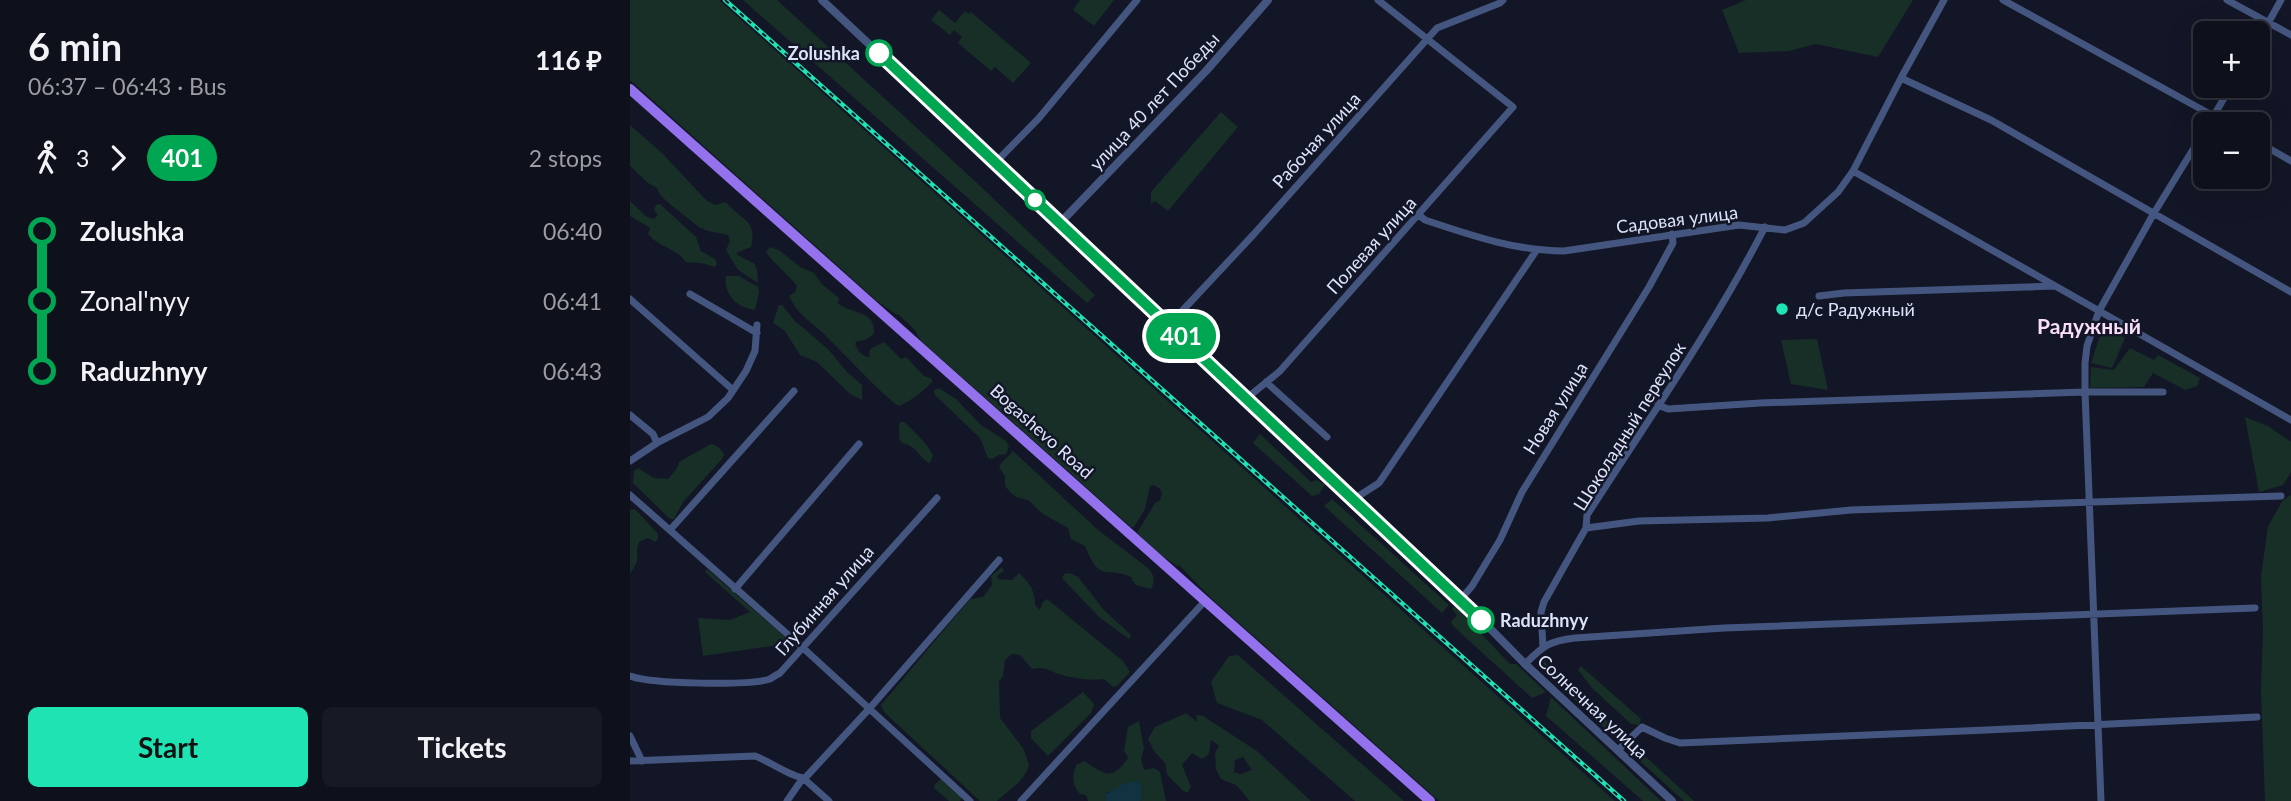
<!DOCTYPE html>
<html lang="en">
<head>
<meta charset="utf-8">
<style>
  body { margin:0; font-family:Lato,sans-serif; background:#171925; color:#f1f3f6; height:100vh; display:flex; flex-direction:column; font-size:26px; white-space:nowrap }
  * { box-sizing:border-box; margin:0 }
  p { font-size:23px; color:#9b9da3 }
  .icon { flex:none; width:38px; height:38px; fill:none; stroke:currentColor; stroke-width:2; stroke-linecap:round; stroke-linejoin:round }
  .map { position:relative; flex:1; overflow:hidden }
  .details { display:flex; flex-direction:column; background:#0e101c; width:630px }
  .details>* { flex:none }
  .badge { padding:0 14px; border-radius:23px; font-size:24px; line-height:46px }
  .controls { position:absolute; left:1563px; top:21px; display:grid; gap:14px }
  .controls a { display:grid; place-items:center; width:77px; height:77px; border-radius:10px; background:#0e101c; box-shadow:0 7px 28px #0002,0 0 0 2px #2e303b; font-size:35px }
  .map>.badge { position:absolute; translate:-50% -50%; box-shadow:0 0 0 4px #fff }
  .legs { display:flex; align-items:center; gap:10px; height:77px; padding:0 28px; font-size:23px }
  .legs p { margin-inline-start:auto }
  .headline { display:flex; align-items:center; justify-content:space-between; height:119px; padding:0 28px }
  h1 { font-size:38px; font-weight:700; line-height:52px }
  .primary-button { display:flex; gap:14px; margin-top:auto; padding:14px 28px }
  .primary-button a { flex:1; height:80px; border-radius:10px; background:#20e3b3; color:#111; font-size:28px; font-weight:700; line-height:80px; text-align:center }
  .primary-button a+a { background:#171925; color:#f1f3f6 }
  ul { padding:0 28px; list-style:none }
  li { display:flex; align-items:center; gap:24px; height:70px; font-size:26px }
  li i { display:grid; place-items:center; width:10px; height:100%; margin:0 9px; background:currentColor }
  li i::after { content:''; width:18px; height:18px; margin:-9px; border:5px solid; border-radius:50%; background:#0e101c }
  li p { margin-inline-start:auto }
  li:first-child i { background:linear-gradient(#0000 50%,currentColor 0) }
  li:last-child i { background:linear-gradient(currentColor 50%,#0000 0) }
  main { display:flex; flex:1; min-height:0 }
  .map>svg:first-child { display:block }
  .green { fill:#172f26; fill-rule:evenodd }
  .water { fill:#113341 }
  .lines { fill:none; stroke-linecap:round; stroke-linejoin:round }
  .minor { stroke:#44567f; stroke-width:7 }
  .tertiary { stroke:#44567f; stroke-width:8 }
  .primary { stroke:#9471ed; stroke-width:10 }
  .rail-casing { stroke:#20e3b3; stroke-width:4.5 }
  .rail { stroke:#131626; stroke-width:2; stroke-dasharray:5; stroke-linecap:butt }
  .line-1-casing { stroke:#fff; stroke-width:16 }
  .line-1 { stroke:#00a651; stroke-width:10 }
  .stop-1-dot { fill:#fff; stroke:#00a651; stroke-width:3.5 }
  .poi-dot { fill:#20e3b3; stroke:#131626; stroke-width:2.5 }
  .labels { text-anchor:middle; dominant-baseline:central; stroke-width:5; stroke-linejoin:round; paint-order:stroke }
  .stop-label { font-size:18px; font-weight:bold; fill:#dce3fb; stroke:#131626; text-anchor:end }
  .street-label { font-size:18px; fill:#dce3fb; stroke:#131626 }
  .poi-label { font-size:18px; fill:#dce3fb; stroke:#131626; text-anchor:start }
  .quarter-label { font-size:21px; font-weight:bold; fill:#fbdefa; stroke:#131626 }
</style>
</head>
<body>
<main>
<section class="details">
<div class="headline"><div><h1>6 min</h1><p>06:37 – 06:43 · Bus</p></div><b>116 ₽</b></div>
<div class="legs"><svg class="icon" aria-label="walk" viewBox="0 0 24 24"><circle cx="13" cy="4" r="2"/><path d="M13 8l-2 6 4 7M11 14l-3 7M7 12l3-4h3l4 4"/></svg>3<svg class="icon" aria-label="forward" viewBox="0 0 24 24"><path d="M9 5l7 7-7 7"/></svg><b class="badge" style="background:#00a651;color:#fff">401</b><p>2 stops</p></div>
<ul>
<li><i style="color:#00a651"></i><b>Zolushka</b><p>06:40</p></li>
<li><i style="color:#00a651"></i><span>Zonal'nyy</span><p>06:41</p></li>
<li><i style="color:#00a651"></i><b>Raduzhnyy</b><p>06:43</p></li>
</ul>
<div class="primary-button"><a>Start</a><a>Tickets</a></div>
</section>
<div class="map">
<svg width="1661" height="801" viewBox="0 0 1661 801">
  <rect width="100%" height="100%" fill="#131626"/>
  <path class="green" d="M0 0H89L985 801H809L581 598 549 565 547 566 530 554 507 533 525 503 530 500 532 494 530 489 524 485 520 486 515 509 504 527H501L290 340 285 330 268 314 267 315 247 301 0 80Z
    M113 0H147L346 182 465 295 457 303Z
    M450 0H484L464 26 443 10Z
    M1116 0H1283L1248 57 1186 44 1159 51 1109 53 1092 10Z
    M309 10 325 23 335 11 339 14 341 12 401 63 383 83 365 67 361 71 328 43 332 37 324 30 320 35 301 20Z
    M591 112 608 127 538 211 525 201 521 204V192Z
    M0 125 33 154 76 200 85 205 96 202C109 219 128 219 121 247L106 253C120 266 128 255 128 283L108 270 96 250 100 241 98 235 78 231 69 227 41 205 30 195 27 188 18 183 0 166Z
    M0 201 17 217 24 219 28 215 24 210 26 205 30 204 66 237 71 251 85 259 87 264 85 267 71 263 56 262C46 248 28 247 18 234L20 228 0 216Z
    M140 247 149 250 170 267 184 273 192 284 209 298 208 303C219 314 243 310 244 329 244 335 243 335 238 338 233 341 233 341 227 341L225 344C228 351 231 356 239 357L240 349 254 342 271 359 276 357 294 376 302 379V382C292 392 282 400 269 406L264 403C240 382 219 359 196 336 180 320 170 318 159 296L165 292 167 286C157 273 145 265 136 252Z
    M96 276H109L128 287 129 293 125 310C107 308 93 294 96 276Z
    M149 305H152L165 321 199 350 216 371 232 385V400L220 394 187 362 170 355 155 331 143 323Z
    M1473 326 1495 338 1482 368 1461 363Z
    M1187 339 1198 390 1161 384 1151 340Z
    M1500 348 1524 360 1528 355 1570 378 1567 386 1555 390 1523 373 1514 387 1460 388 1461 367 1484 370Z
    M309 388 326 399 351 425 376 441 379 446 376 454 369 455 362 459 358 458 350 438 305 395 304 390Z
    M1615 417 1638 426 1661 442V472L1653 485 1629 492Z
    M270 422H274C285 432 296 442 303 455L300 463C290 460 288 446 272 443L269 439C270 433 268 427 270 422Z
    M630 434 681 482 687 480 695 485 689 494 682 496 623 443Z
    M81 444C87 445 90 448 94 454L92 459 53 502 44 519H40L3 483 4 471 8 468 24 478 38 479 47 468 49 462Z
    M383 451 468 530 518 568C524 575 526 580 521 589L506 585 501 579 503 578C476 564 471 586 455 546L441 539 438 528 413 514 398 500 386 497 380 492 375 486V477L369 466Z
    M1661 495V801H1635L1631 691 1633 629 1631 576 1638 526 1653 500Z
    M702 499 819 605 812 613 694 506Z
    M5 509 28 534V539L25 542 18 538 9 542 7 549V562L0 574V510Z
    M372 567 374 571 367 576 369 579 382 580 389 573C400 583 405 591 405 605L410 610 413 602 417 599 493 661 500 672 487 686 483 687 474 679C463 681 441 678 429 674 416 670 417 666 402 669L390 655 382 654 375 660 373 676 369 682 370 718 393 748 399 765C394 783 379 789 367 801H350L254 712 251 705 340 599 353 597 362 585 361 576Z
    M77 569 162 643 73 656 68 618 100 620 120 612 75 572Z
    M440 573 448 577 474 610 501 635 499 639 469 617 432 578 434 574Z
    M825 606 880 664H886L916 692 902 698 823 626 821 622 827 615 822 609Z
    M608 655 774 801H725L632 720 587 703 581 682 599 656Z
    M912 659 994 737 989 742 907 664Z
    M951 666 1011 719 1009 725 1001 724 962 688 948 670Z
    M453 692 464 704 461 713 418 756 401 738V731Z
    M921 697 1031 801H1013L916 716Z
    M556 713 567 722 566 715 573 716 627 751 681 801H620L606 785 591 779 586 769 585 753 589 746 581 740 579 754 572 759 562 753 552 765 561 787 557 793 551 789 537 774 535 763 524 751 518 739 525 727ZM613 757 622 770 610 774 604 772 605 760Z
    M509 721 514 749 511 759 514 770 524 768 530 772 536 801H510C514 793 514 787 508 781L476 793V801H458L456 795 450 794C442 785 442 777 446 765L454 761C474 774 482 782 498 758L494 751 498 727Z
    M1004 746 1064 801H1054L999 751Z
    M311 779 332 798 330 801H319L304 788 305 784Z"/>
  <path class="water" d="M508 781C514 787 514 793 510 801H476V794L493 784Z"/>
  <g class="lines">
    <path class="minor" d="M1373 0 1598 124
      M1597 0 1661 35
      M1628 41 1651 0
      M1271 78 1361 120 1661 292
      M1579 124 1601 86
      M1628 142 1661 161
      M365 163 409 118 507 0
      M1223 171 1661 420
      M789 215 795 220C840 235 886 251 934 251L1109 225 1155 230 1174 223 1208 192 1223 171 1271 78 1314 0
      M60 294 127 333
      M1189 296 1214 293 1425 286
      M0 299 103 390
      M539 325 624 234 807 28 870 3 873 0
      M636 382 697 437
      M617 398 650 371 883 107 748 0
      M1028 405 1038 409 1130 403 1455 392H1533
      M0 415 23 434 27 443
      M0 461 27 443 78 417 98 398 116 371 125 351 127 325
      M0 495 172 647 340 801
      M724 499 749 483 906 251
      M956 528 1009 521 1138 518 1221 510 1651 496
      M40 530 164 391
      M105 589 229 444
      M831 599 842 586 870 540 892 492 1019 287 1043 243 1042 234
      M913 647 911 612 914 602 956 528 957 515C1018 420 1083 328 1135 227
      M895 664C913 646 919 641 945 638L1094 628 1625 608
      M0 676C21 684 119 686 140 679 143 677 146 675 150 673L307 498
      M0 736 12 761
      M988 750 1012 727 1035 738 1050 743C1242 736 1435 726 1627 717
      M0 761 125 756C139 761 163 778 175 778L239 709 369 560
      M157 801 173 778 199 801
      M391 801 575 601
      M1471 801 1455 392V363L1457 346 1469 311 1524 213 1575 130"/>
    <path class="tertiary" d="M192 0 831 599 895 664 1042 801
      M430 223 576 71 638 0"/>
    <path class="primary" d="M0 89 800 801"/>
    <g class="rail-casing">
      <path id="rail" d="M95 0 994 801"/>
    </g>
    <use href="#rail" class="rail"/>
  </g>
  <g class="lines">
    <g class="line-1-casing">
      <path id="line-1" d="M249 53 851 620"/>
    </g>
    <use href="#line-1" class="line-1"/>
  </g>
  <g class="stop-1-dot">
    <circle cx="249" cy="53" r="12"/>
    <circle cx="405" cy="200" r="9"/>
    <circle cx="851" cy="620" r="12"/>
  </g>
  <circle class="poi-dot" cx="1152" cy="309" r="7"/>
  <g class="labels">
    <g class="stop-label">
      <text x="230" y="53">Zolushka</text>
      <text x="870" y="620" text-anchor="start">Raduzhnyy</text>
    </g>
    <g class="street-label">
      <text transform="translate(524 101) rotate(-47)">улица 40 лет Победы</text>
      <text transform="translate(686 140) rotate(-48)">Рабочая улица</text>
      <text transform="translate(1047 219) rotate(-7)">Садовая улица</text>
      <text transform="translate(741 245) rotate(-48)">Полевая улица</text>
      <text transform="translate(925 408) rotate(-58)">Новая улица</text>
      <text transform="translate(999 426) rotate(-58)">Шоколадный переулок</text>
      <text transform="translate(412 431) rotate(42)">Bogashevo Road</text>
      <text transform="translate(194 600) rotate(-49)">Глубинная улица</text>
      <text transform="translate(963 706) rotate(43)">Солнечная улица</text>
    </g>
    <g class="poi-label">
      <text x="1166" y="309">д/с Радужный</text>
    </g>
    <g class="quarter-label">
      <text x="1459" y="325">Радужный</text>
    </g>
  </g>
</svg>
<div class="controls">
<a>+</a>
<a>−</a>
</div>
<b class="badge" style="left:551px;top:336px;background:#00a651;color:#fff">401</b>
</div>
</main>
</body>
</html>
